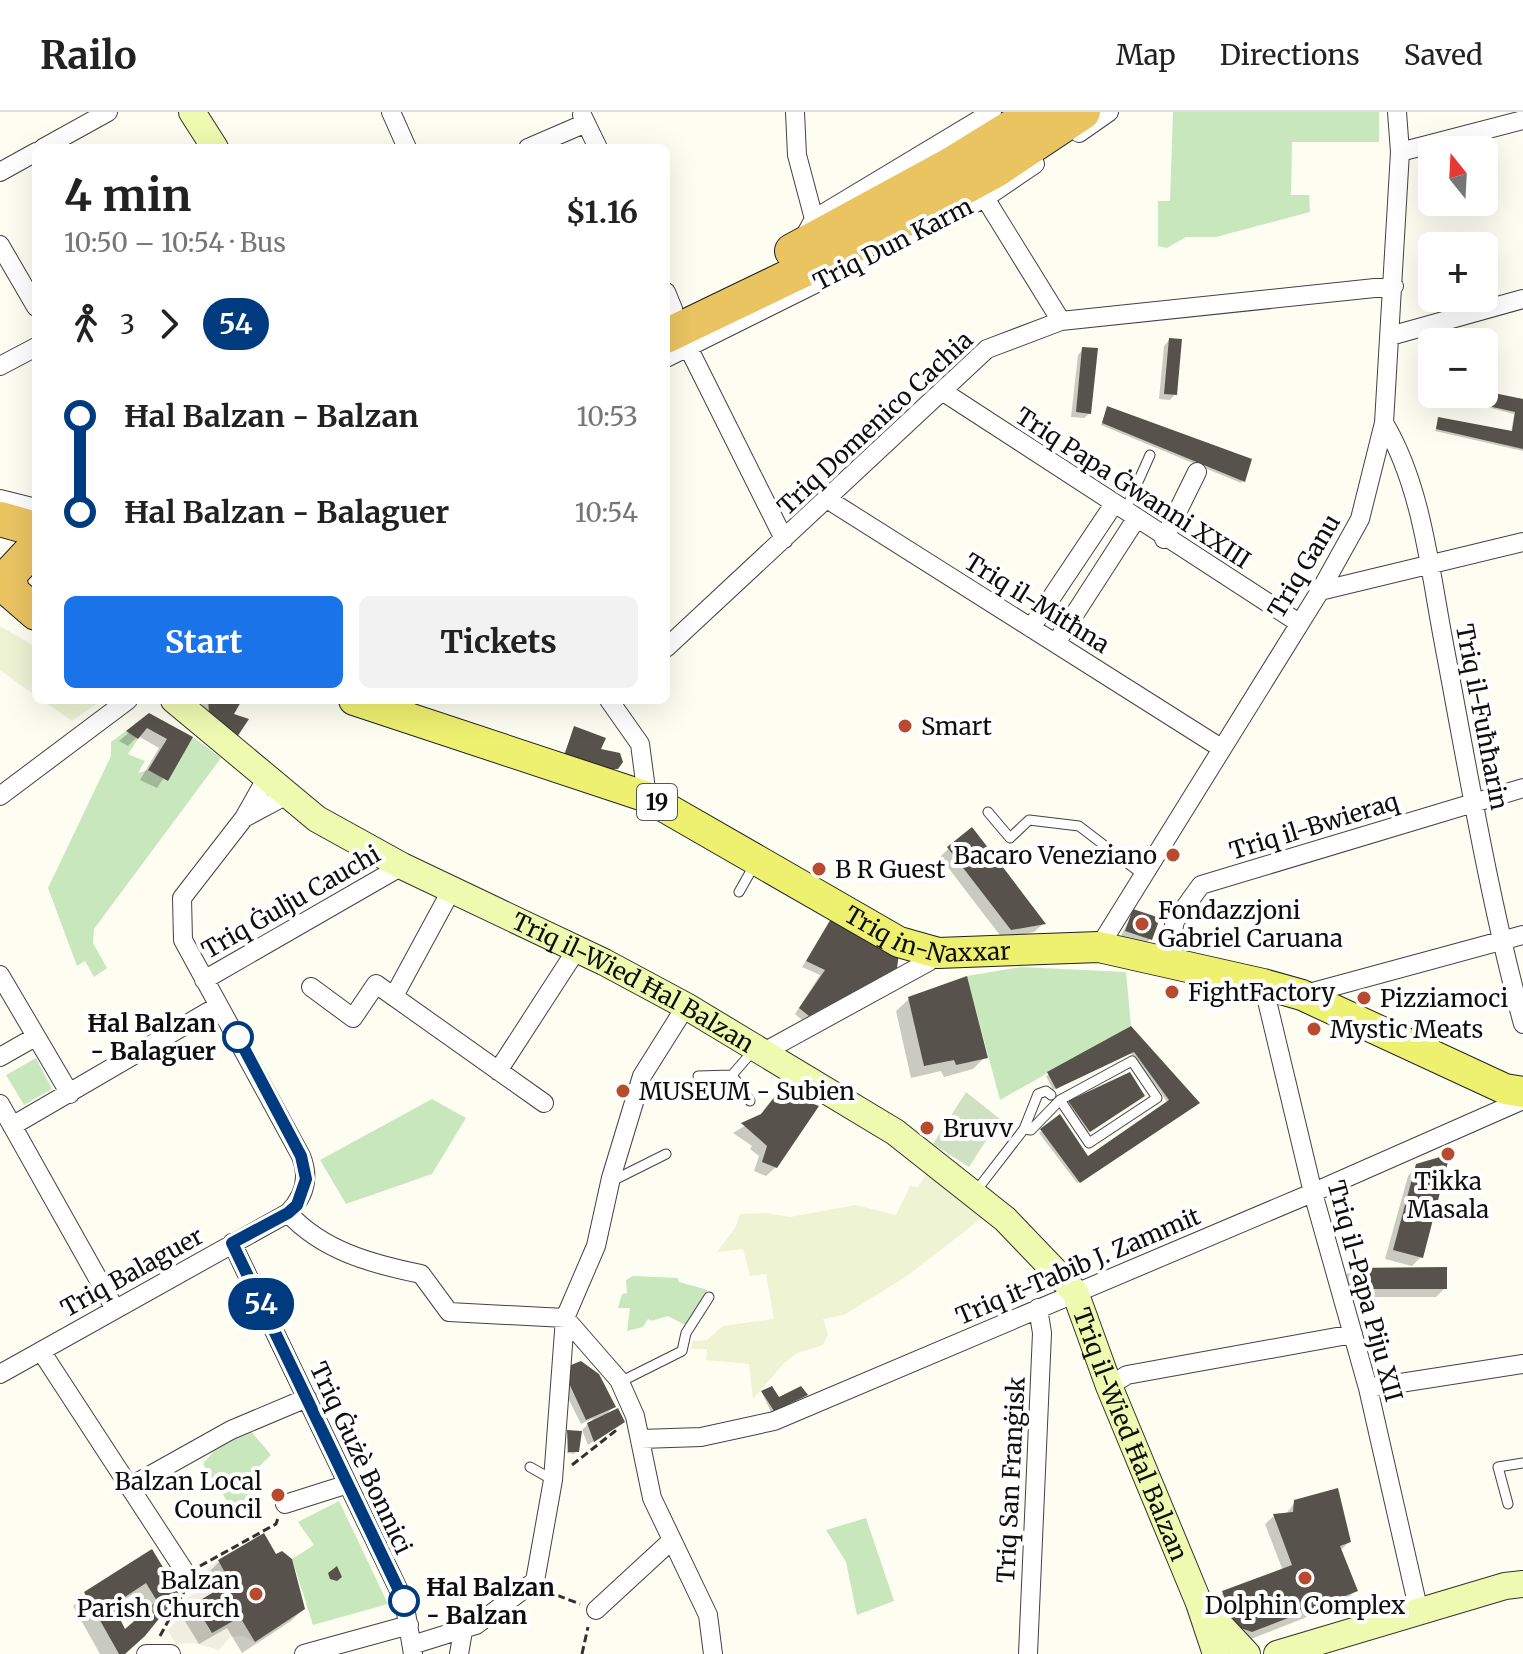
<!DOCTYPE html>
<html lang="en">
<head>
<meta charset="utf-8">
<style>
  body { margin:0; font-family:Merriweather,serif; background:#f2f2f2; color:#222; height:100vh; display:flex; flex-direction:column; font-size:30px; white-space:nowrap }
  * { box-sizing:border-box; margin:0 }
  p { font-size:26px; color:#767676 }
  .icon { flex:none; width:44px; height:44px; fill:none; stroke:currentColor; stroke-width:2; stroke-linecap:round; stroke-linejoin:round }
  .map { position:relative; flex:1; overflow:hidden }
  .side { position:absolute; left:32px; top:32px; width:638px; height:560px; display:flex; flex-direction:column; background:#fff; border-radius:12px; box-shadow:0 8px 32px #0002 }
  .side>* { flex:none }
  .badge { padding:0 16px; border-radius:26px; font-size:28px; line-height:52px }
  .needle { width:52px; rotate:342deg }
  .fabs { position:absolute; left:1418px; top:24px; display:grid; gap:16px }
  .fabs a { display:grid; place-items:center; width:80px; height:80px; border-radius:12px; background:#fff; box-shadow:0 8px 32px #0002; font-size:40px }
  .map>.badge { position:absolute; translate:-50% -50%; box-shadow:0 0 0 4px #fff }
  .legs { display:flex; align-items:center; gap:12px; height:88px; padding:0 32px; font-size:26px }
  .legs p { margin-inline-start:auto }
  .headline { display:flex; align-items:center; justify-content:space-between; height:136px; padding:0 32px }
  h1 { font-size:44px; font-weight:700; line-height:60px }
  .button { display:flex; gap:16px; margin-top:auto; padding:16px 32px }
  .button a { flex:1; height:92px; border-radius:12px; background:#1a73e8; color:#fff; font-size:32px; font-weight:700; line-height:92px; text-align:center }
  .button a+a { background:#f2f2f2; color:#222 }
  ul { padding:0 32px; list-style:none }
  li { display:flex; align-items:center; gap:28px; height:96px; font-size:30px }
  li i { display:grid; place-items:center; width:12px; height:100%; margin:0 10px; background:currentColor }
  li i::after { content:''; width:20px; height:20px; margin:-10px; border:6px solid; border-radius:50%; background:#fff }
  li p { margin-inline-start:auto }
  li:first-child i { background:linear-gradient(#0000 50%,currentColor 0) }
  li:last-child i { background:linear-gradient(currentColor 50%,#0000 0) }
  header { display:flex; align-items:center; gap:48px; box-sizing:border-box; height:112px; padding:0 40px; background:#fff; border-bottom:2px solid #e0e0e0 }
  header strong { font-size:38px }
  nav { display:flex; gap:44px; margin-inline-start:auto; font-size:28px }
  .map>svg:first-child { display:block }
  .farmland { fill:#edf3d3 }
  .green { fill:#c8e7bd }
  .cemetery { fill:#cfe0c3 }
  .plaza { fill:#efeee0 }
  .shadow { fill:#0003; fill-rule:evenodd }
  .building { fill:#57534c; fill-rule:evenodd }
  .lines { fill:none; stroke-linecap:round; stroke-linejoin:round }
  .lane-casing { stroke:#424242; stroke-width:11 }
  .street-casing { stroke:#424242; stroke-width:20 }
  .secondary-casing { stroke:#313131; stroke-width:28 }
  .primary-casing { stroke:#202020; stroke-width:32 }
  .highway-casing { stroke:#202020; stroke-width:36 }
  .path { stroke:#313131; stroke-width:3; stroke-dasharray:8 4; stroke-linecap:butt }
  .lane { stroke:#fff; stroke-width:9 }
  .street { stroke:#fff; stroke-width:18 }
  .secondary { stroke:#effab1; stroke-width:26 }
  .primary { stroke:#eef070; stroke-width:30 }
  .highway { stroke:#ebc462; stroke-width:34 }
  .line-1-casing { stroke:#fff; stroke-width:18 }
  .line-1 { stroke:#003b80; stroke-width:12 }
  .poi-dot { fill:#b74b2f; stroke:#fff; stroke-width:3 }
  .stop-1-dot { fill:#fff; stroke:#003b80; stroke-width:4 }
  .labels { text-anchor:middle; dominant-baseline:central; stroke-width:8; stroke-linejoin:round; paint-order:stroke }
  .shield { fill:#fff; stroke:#575757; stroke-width:2 }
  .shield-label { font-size:22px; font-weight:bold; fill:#0f0f0f }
  .street-label { font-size:24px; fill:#0f0f0f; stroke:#fff }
  .poi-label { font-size:24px; fill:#0f0f0f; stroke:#fff; text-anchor:start }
  .stop-label { font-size:24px; font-weight:bold; fill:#0f0f0f; stroke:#fff; text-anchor:end }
</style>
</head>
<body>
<header>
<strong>Railo</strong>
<nav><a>Map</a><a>Directions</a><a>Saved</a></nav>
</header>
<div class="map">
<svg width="1523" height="1542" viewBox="0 0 1523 1542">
  <rect width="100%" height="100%" fill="#fdfef1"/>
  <path class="farmland" d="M0 514 36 535V584L0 558Z
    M42 588H102L72 609Z
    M929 1057 984 1103 982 1106 907 1164 844 1203 823 1207 828 1222 823 1233 797 1241 784 1251 753 1287 749 1252 706 1248 707 1237H691L693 1229 707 1228 723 1214 774 1207 766 1162 750 1164 743 1137 717 1140 735 1116 740 1102 766 1101 790 1105 856 1093 896 1103 910 1074 918 1075Z"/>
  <path class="green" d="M1173 0H1379V30H1292L1291 83H1309L1310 100 1216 125H1186L1167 136 1158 134V89H1170Z
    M126 619 138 627 128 642 145 649 138 661 148 658 167 668 193 625 221 646 94 817 93 831 107 856 94 865 85 849 77 854 48 776 111 644V630Z
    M1021 855 1126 860 1131 914 1000 988 967 864Z
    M36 946 52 977 24 993 6 963Z
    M432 987 466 1006 432 1062 346 1092 320 1048Z
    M633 1164 678 1166 679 1170 708 1178 687 1214 668 1204 651 1209 648 1207 643 1215 627 1219 630 1196H618L622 1182 627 1181 626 1168Z
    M250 1318 271 1343 241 1372 251 1382 233 1398 203 1352 213 1340Z
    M339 1389 388 1492 313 1513 292 1447 314 1433 298 1410Z
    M866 1406 894 1489 857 1503 846 1450 826 1418Z"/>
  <path class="cemetery" d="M966 980 1000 1007 969 1055 933 1032Z"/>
  <path class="plaza" d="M218 1448 230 1470 194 1492 211 1521 240 1505 255 1530 243 1524 230 1525 219 1538 194 1531 176 1532 168 1519 180 1503V1491L202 1476 208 1466 207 1457Z"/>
  <path class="shadow" d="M1169 228 1175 282 1170 288 1159 287 1164 234Z
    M1083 237 1090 301 1084 306 1071 305 1078 243Z
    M1435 282H1484L1523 289V339L1435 319 1439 307 1511 321 1514 302Z
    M1106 299 1243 369 1241 371 1101 313Z
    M206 588H240L231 603 236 624 201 594Z
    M149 604 190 626 157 676 140 668 159 636 138 624 128 634 119 629Z
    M575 617 598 638 620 650 607 663 560 650Z
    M949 736 1043 812 1034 820 1002 826 940 745Z
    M1133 799 1150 827 1145 833 1121 824Z
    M832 807 895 855 885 865 802 908 795 902 820 863 802 855Z
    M909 887 985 945 973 957 944 965 941 959 911 966 896 899Z
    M1131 917 1195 993 1077 1071 1039 1021 1059 1005 1088 1047 1168 991 1131 941 1053 978 1046 964Z
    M1141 986 1087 1021 1067 992 1069 990Z
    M759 1005 776 1055 766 1064 754 1059 759 1044 750 1037 752 1034 733 1021Z
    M1417 1054 1421 1145 1412 1154 1385 1147 1408 1064Z
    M1351 1158 1445 1176 1436 1185H1342V1167Z
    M572 1255 613 1295 604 1305 622 1310 588 1333 582 1318 594 1306 581 1312 563 1276 566 1261Z
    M762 1281 779 1287 803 1285 771 1300Z
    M568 1320 577 1339 574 1342 567 1341Z
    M1295 1390 1349 1430 1340 1439 1355 1479 1343 1491 1238 1532 1211 1493 1223 1481 1283 1459 1265 1412 1274 1404 1286 1402Z
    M263 1424 303 1497 291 1509 242 1541 227 1516 199 1532 183 1506 217 1480 207 1462 219 1450Z
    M151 1440 176 1482 123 1542H100L73 1494 85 1482ZM133 1482 145 1502 125 1521 112 1496Z"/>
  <path class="building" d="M1169 226 1182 227 1177 283 1164 282Z
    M1082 235 1098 236 1091 302 1076 300Z
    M1484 279 1523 287V337L1436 317 1438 305 1512 319 1515 300 1439 283Z
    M1107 294 1252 347 1245 370 1102 311Z
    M208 588H242L234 602 249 607 237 625 209 600Z
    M149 601 193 625 168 669 148 658 167 627 147 616 138 627 126 619Z
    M574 614 606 626 601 637 620 641 623 650 618 657H606L564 644Z
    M972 715 999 750 1046 812 1011 818 947 735Z
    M1133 797 1160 806 1152 828 1125 819Z
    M832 805 899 841 897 856 809 904 799 896 825 858 806 849Z
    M967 864 988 946 956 953 954 948 924 954 908 885Z
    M1131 914 1200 991 1080 1071 1040 1017 1060 1002 1088 1044 1169 988 1134 940 1056 977 1047 960Z
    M1130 960 1145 984 1090 1020 1068 989Z
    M779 979 819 994 777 1056 762 1050 767 1034 741 1011 761 1002Z
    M1450 1042 1423 1146 1393 1138 1416 1052Z
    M1447 1155V1177H1350V1156Z
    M581 1249 599 1262 616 1295 586 1308 568 1269 571 1253Z
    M772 1274 779 1285 801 1274 808 1283 774 1299 761 1279Z
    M618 1296 625 1310 594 1330 587 1311Z
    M567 1318 582 1319 579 1340H568Z
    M1338 1376 1351 1430 1340 1434 1358 1479 1252 1520 1235 1514 1222 1479 1292 1453 1273 1402 1293 1400 1294 1388Z
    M264 1421 276 1442 282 1439 292 1447 305 1497 255 1530 240 1505 212 1521 194 1492 230 1470 218 1448Z
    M152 1437 179 1482 145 1524 125 1542H119L84 1480ZM146 1471 157 1489 125 1517 113 1493Z
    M337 1454 342 1465 337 1469 330 1467 328 1461Z"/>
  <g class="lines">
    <g class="lane-casing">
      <path id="lane" d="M1125 399 1150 343
        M988 700 1010 726 1029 708 1079 714 1143 763
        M739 780 756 750
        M732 963 753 939
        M698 964 732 963 750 989
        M1051 983 1046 979 1038 982 1024 1017 1031 1018 1060 988 1132 949 1157 986 1089 1031 1060 988
        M612 1069 666 1042
        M976 1079 1024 1017
        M620 1270 682 1239 686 1221 709 1185
        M530 1355 553 1368
        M1508 1392 1498 1355 1523 1351"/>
    </g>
    <g class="street-casing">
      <path id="street" d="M391 0 407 36
        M795 0 797 43 814 107
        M582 3 598 36
        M1079 21 1109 0
        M43 36 108 0
        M528 36 586 11
        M1400 40 1523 8
        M0 60 36 40
        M985 86 1061 209
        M802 129 814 107 992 0
        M0 133 36 195
        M890 134 985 86 1035 52
        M666 180 673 197
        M1390 224 1523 187
        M684 227 784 427
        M666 246 857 151
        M0 254 36 235
        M942 279 1299 511
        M1384 311C1422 374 1430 459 1444 532 1468 659 1489 787 1523 912
        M0 387 36 396
        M827 387 1221 636
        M1164 427 1197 360
        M1320 479 1523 430
        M1031 516 1114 392
        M1056 531 1136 407
        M666 536 987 237 1061 209 1394 174
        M609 588 640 632 647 685
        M0 684 128 588
        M244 706 287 683
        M1099 835 1320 479 1360 407 1384 311 1400 40 1397 0
        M1166 850 1175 809 1201 773 1523 676
        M0 863 70 982
        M204 868 402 754
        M1263 872 1313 1081 1368 1276 1419 1500
        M311 875 353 906 376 872 544 991
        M1302 883 1523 823
        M394 884 452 777
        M762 941 928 850 938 841
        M0 945 35 925
        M498 959 577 837
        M0 992 115 1197
        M12 1014 218 894
        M288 1101C323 1139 372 1152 421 1162L449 1200 565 1206 619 1268 635 1304 652 1386 708 1503 713 1542
        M232 1131 404 1489 413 1542
        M41 1239 187 1463
        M0 1262 288 1101C304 1085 310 1066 301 1044L183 828 182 786 244 706 267 665
        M1109 1274 1127 1263 1353 1222
        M1368 1276 1523 1252
        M641 1327 701 1325 774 1309 1305 1084 1523 988
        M129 1375 231 1318 307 1286
        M285 1392 345 1373
        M596 1498 672 1428
        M412 1533 476 1513 535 1469 553 1368 565 1206 596 1134 611 1066 642 964 686 894
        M146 1542H171
        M304 1542 409 1513
        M459 1542 463 1519
        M1028 1542 1042 1221 1038 1196"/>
    </g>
    <g class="secondary-casing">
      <g id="secondary">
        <path d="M192 0 215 36"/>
        <path id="s1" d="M174 588 317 707 402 754 604 850 686 894 895 1020 1005 1107 1075 1180 1109 1274 1199 1491 1216 1542"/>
        <path d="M1207 1499 1247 1542"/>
        <path d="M1277 1542 1505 1474 1523 1472"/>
      </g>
    </g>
    <g class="primary-casing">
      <g id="primary">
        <path id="s2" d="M354 588 647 685 899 830 938 841 1099 835 1263 872 1302 883 1505 977 1523 980"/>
      </g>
    </g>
    <g class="highway-casing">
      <path id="highway" d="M792 139 950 53 1036 0
        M666 224 882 120 996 58 1083 0
        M0 407 36 417
        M36 434 8 464 13 481 36 501"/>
    </g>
    <path class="path" d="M572 1353 619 1316
      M200 1454 276 1412 278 1406
      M546 1479 580 1492
      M160 1524 185 1478
      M582 1542 588 1515"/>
    <use href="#lane" class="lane"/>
    <use href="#street" class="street"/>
    <use href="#secondary" class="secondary"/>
    <use href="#primary" class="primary"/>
    <use href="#highway" class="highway"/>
  </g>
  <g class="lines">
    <g class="line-1-casing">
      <path id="line-1" d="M238 925 301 1044 306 1067 297 1093 288 1101 232 1131 404 1489"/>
    </g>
    <use href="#line-1" class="line-1"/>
  </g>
  <g class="poi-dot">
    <circle cx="905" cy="614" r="8"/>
    <circle cx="1173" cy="743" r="8"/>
    <circle cx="819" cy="757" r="8"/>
    <circle cx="1142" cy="812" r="8"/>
    <circle cx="1172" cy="880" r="8"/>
    <circle cx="1364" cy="886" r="8"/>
    <circle cx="1314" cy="917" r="8"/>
    <circle cx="623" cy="979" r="8"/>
    <circle cx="927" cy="1016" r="8"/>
    <circle cx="1448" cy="1042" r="8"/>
    <circle cx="278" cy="1383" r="8"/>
    <circle cx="1305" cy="1466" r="8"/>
    <circle cx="256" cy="1482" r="8"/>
  </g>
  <g class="stop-1-dot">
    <circle cx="238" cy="925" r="14"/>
    <circle cx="404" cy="1489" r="14"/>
  </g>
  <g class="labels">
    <rect class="shield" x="637" y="672" width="40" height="36" rx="6"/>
    <g class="shield-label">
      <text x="657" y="690">19</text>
    </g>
    <g class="street-label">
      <text transform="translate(893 132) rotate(-27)">Triq Dun Karm</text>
      <text transform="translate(875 311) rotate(-43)">Triq Domenico Cachia</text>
      <text transform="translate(1133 376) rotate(33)">Triq Papa Ġwanni XXIII</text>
      <text transform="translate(1304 454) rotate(-59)">Triq Ganu</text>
      <text transform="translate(1037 491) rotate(32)">Triq il-Mitħna</text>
      <text transform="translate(1482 605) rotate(79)">Triq il-Fuħħarin</text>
      <text transform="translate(1314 714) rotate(-17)">Triq il-Bwieraq</text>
      <text transform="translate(291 790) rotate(-30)">Triq Ġulju Cauchi</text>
      <text stroke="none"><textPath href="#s2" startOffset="626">Triq in-Naxxar</textPath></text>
      <text stroke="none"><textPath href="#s1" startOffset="542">Triq il-Wied Ħal Balzan</textPath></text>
      <text transform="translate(1078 1154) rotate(-23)">Triq it-Tabib J. Zammit</text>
      <text transform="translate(132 1160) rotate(-29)">Triq Balaguer</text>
      <text transform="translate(1365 1179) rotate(75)">Triq il-Papa Piju XII</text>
      <text stroke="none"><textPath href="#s1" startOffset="1238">Triq il-Wied Ħal Balzan</textPath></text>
      <text transform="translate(361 1346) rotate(65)">Triq Ġużè Bonnici</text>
      <text transform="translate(1011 1368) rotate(-87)">Triq San Franġisk</text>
    </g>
    <g class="poi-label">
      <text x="921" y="614">Smart</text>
      <text x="1157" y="743" text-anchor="end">Bacaro Veneziano</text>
      <text x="835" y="757">B R Guest</text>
      <text x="1158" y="798">Fondazzjoni<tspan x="1158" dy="28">Gabriel Caruana</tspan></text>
      <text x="1188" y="880">FightFactory</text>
      <text x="1380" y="886">Pizziamoci</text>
      <text x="1330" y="917">Mystic Meats</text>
      <text x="639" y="979">MUSEUM - Subien</text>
      <text x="943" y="1016">Bruvv</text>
      <text x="1448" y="1069" text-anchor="middle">Tikka<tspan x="1448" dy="28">Masala</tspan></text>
      <text x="262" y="1369" text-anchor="end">Balzan Local<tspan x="262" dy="28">Council</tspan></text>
      <text x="240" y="1468" text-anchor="end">Balzan<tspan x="240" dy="28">Parish Church</tspan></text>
      <text x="1305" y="1493" text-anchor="middle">Dolphin Complex</text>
    </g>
    <g class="stop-label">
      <text x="216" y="911">Ħal Balzan<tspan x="216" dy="28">- Balaguer</tspan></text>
      <text x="426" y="1475" text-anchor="start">Ħal Balzan<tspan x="426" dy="28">- Balzan</tspan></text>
    </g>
  </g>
</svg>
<div class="fabs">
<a><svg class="needle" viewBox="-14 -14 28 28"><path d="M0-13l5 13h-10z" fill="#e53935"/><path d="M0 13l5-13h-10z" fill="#767676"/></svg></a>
<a>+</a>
<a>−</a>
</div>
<b class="badge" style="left:261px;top:1192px;background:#003b80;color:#fff">54</b>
<section class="side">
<div class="headline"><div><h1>4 min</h1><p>10:50 – 10:54 · Bus</p></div><b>$1.16</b></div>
<div class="legs"><svg class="icon" aria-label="walk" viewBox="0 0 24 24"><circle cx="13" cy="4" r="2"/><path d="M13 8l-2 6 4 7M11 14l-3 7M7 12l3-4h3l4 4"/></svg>3<svg class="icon" aria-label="forward" viewBox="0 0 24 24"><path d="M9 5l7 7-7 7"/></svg><b class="badge" style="background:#003b80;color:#fff">54</b></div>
<ul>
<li><i style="color:#003b80"></i><b>Ħal Balzan - Balzan</b><p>10:53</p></li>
<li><i style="color:#003b80"></i><b>Ħal Balzan - Balaguer</b><p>10:54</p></li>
</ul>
<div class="button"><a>Start</a><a>Tickets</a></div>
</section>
</div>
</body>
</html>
